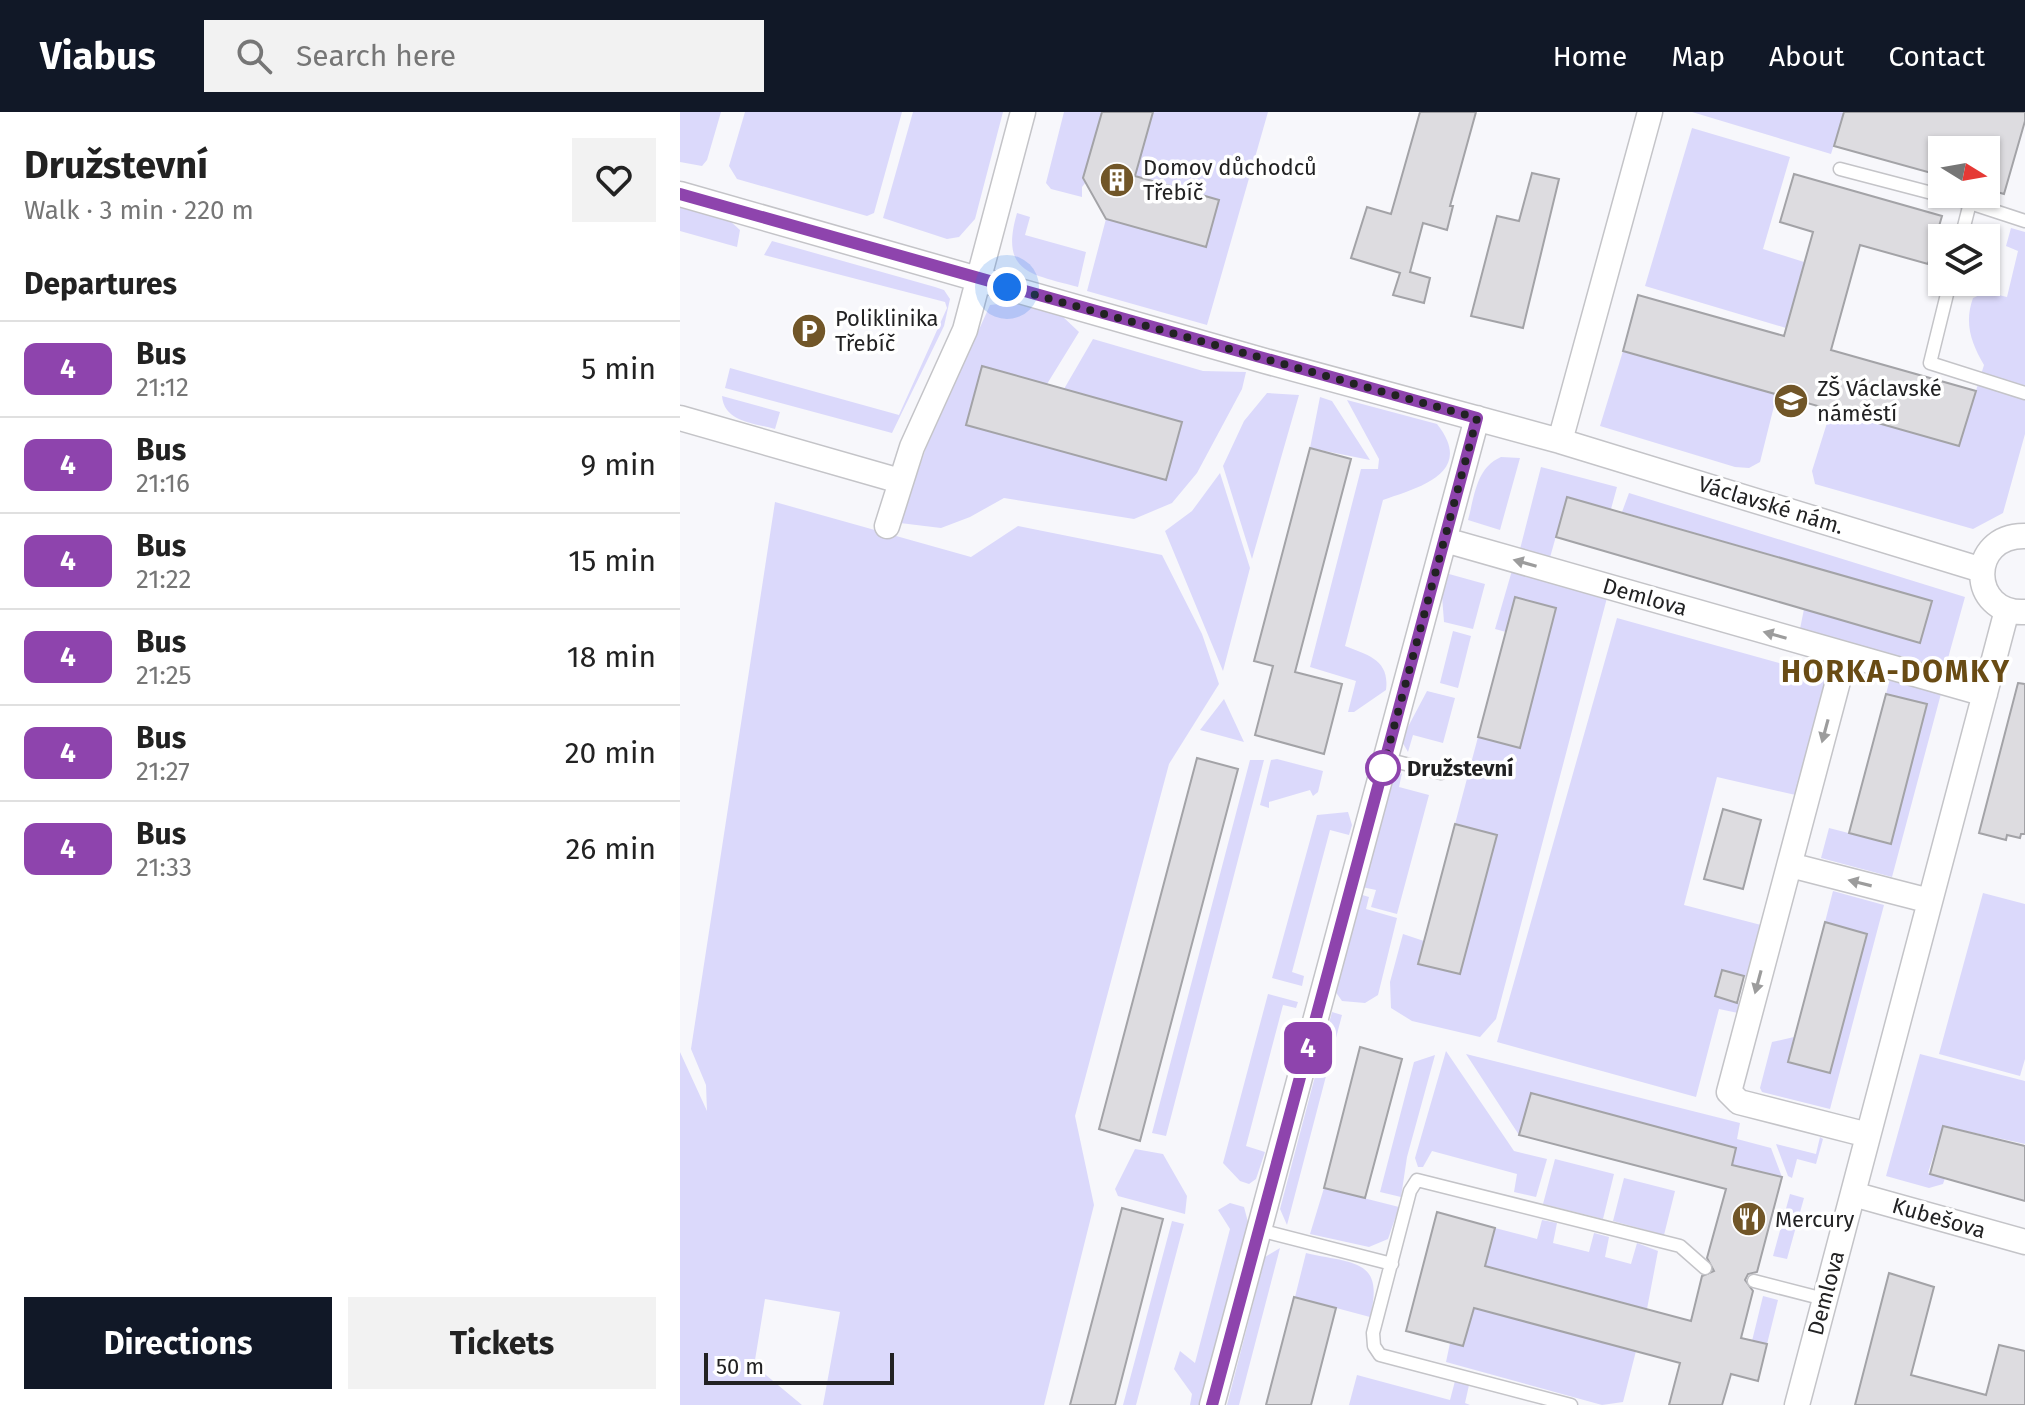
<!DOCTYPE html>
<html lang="en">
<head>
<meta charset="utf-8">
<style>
  body { margin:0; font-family:"Fira Sans",sans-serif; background:#f2f2f2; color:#222; height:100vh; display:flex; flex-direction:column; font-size:30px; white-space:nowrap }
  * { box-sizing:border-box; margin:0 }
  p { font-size:26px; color:#767676 }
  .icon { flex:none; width:44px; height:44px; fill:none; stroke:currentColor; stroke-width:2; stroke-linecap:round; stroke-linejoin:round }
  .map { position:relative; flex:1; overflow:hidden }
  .drawer { display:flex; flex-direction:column; background:#fff; width:680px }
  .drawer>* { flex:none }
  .badge { padding:0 16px; border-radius:12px; font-size:28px; line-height:52px }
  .needle { width:52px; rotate:101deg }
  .tools { position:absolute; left:1248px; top:24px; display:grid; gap:16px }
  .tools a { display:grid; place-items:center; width:72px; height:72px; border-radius:0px; background:#fff; box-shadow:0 2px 6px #0004; font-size:40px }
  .scale { position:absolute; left:24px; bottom:20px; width:190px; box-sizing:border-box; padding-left:8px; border:4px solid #222223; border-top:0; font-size:22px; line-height:28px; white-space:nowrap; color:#222223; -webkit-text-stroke:6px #fff; paint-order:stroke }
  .you { position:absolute; width:40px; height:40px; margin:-20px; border:6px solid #fff; border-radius:50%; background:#1a73e8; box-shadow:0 0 0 12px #1a73e833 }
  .map>.badge { position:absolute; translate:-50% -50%; box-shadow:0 0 0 4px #fff }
  h2 { padding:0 24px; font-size:30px; line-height:72px }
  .round { display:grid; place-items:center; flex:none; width:84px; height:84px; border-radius:0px; background:#f2f2f2 }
  .headline { display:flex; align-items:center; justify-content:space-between; height:136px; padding:0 24px }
  h1 { font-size:38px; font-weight:700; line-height:60px }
  .primary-button { display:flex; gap:16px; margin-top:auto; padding:16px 24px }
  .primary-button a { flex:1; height:92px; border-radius:0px; background:#111827; color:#fff; font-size:32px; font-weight:700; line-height:92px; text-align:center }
  .primary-button a+a { background:#f2f2f2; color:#222 }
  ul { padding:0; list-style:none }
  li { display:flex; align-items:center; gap:24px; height:96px; padding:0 24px; border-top:2px solid #e0e0e0 }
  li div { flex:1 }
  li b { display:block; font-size:30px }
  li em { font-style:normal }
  li .badge { min-width:88px; font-weight:700; text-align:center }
  header { display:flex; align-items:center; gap:48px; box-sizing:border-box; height:112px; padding:0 40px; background:#111827; color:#fff }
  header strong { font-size:38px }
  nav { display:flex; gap:44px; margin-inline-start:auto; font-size:28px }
  .search { width:560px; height:72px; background:#f2f2f2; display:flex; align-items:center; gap:20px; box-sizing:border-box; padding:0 28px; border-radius:0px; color:#767676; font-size:30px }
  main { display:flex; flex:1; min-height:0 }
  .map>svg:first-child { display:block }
  .green { fill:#dbd9fb }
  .building { fill:#dddce0; stroke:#a3a3a7; stroke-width:2 }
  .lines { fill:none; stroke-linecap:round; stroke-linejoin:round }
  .service-casing { stroke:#c4c4c8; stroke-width:15 }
  .minor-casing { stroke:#c4c4c8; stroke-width:27 }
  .service { stroke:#fff; stroke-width:12 }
  .minor { stroke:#fff; stroke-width:24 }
  .oneway { fill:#9c9c9c }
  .line-casing { stroke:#fff; stroke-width:18 }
  .line { stroke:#8e44ad; stroke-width:12 }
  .walk { stroke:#222223; stroke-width:8; stroke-dasharray:0 14.4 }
  .stop-dot { fill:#fff; stroke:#8e44ad; stroke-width:4 }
  .labels { text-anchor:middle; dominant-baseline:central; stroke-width:7; stroke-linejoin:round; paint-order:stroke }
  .poi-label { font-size:22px; fill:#222223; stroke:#fff; text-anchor:start }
  .street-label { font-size:22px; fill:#222223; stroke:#fff }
  .stop-label { font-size:22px; font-weight:bold; fill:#222223; stroke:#fff; text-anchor:start }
  .district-label { font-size:30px; font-weight:bold; letter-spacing:2px; fill:#694b14; stroke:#fff }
</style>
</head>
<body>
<header>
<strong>Viabus</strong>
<div class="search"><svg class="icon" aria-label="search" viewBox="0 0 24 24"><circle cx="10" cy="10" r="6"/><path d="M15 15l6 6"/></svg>Search here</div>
<nav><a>Home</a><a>Map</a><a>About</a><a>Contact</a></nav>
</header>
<main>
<section class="drawer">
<div class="headline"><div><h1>Družstevní</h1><p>Walk · 3 min · 220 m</p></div><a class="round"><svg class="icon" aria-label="heart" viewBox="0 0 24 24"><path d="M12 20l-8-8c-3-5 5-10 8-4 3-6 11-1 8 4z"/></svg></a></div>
<h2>Departures</h2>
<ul>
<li><span class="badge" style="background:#8e44ad;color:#fff">4</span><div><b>Bus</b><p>21:12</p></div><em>5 min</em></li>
<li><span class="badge" style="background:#8e44ad;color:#fff">4</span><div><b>Bus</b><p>21:16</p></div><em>9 min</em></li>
<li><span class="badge" style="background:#8e44ad;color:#fff">4</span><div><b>Bus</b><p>21:22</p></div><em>15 min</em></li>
<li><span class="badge" style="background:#8e44ad;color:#fff">4</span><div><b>Bus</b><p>21:25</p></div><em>18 min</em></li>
<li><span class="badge" style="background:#8e44ad;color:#fff">4</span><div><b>Bus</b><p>21:27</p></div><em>20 min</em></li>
<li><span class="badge" style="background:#8e44ad;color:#fff">4</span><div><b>Bus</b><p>21:33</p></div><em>26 min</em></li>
</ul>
<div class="primary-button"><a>Directions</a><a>Tickets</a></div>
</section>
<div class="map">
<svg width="1345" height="1293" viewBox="0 0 1345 1293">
  <rect width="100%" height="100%" fill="#f7f7fb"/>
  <path class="green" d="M0 0H41L27 48 22 54 0 50Z
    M65 0H222L194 101 187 104 57 67 49 54Z
    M233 0H323L295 107 279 125 267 127 203 106Z
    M384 0H422L406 70 402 75V85L371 77 366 71Z
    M473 0H588L527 213 407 179 426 107 526 134 539 88 455 64Z
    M1012 0H1164L1151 42Z
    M1012 16 1110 45 1083 137 1124 150 1106 216 965 174Z
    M0 95 49 108 60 118 57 135 0 119Z
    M337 101 350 105 345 123 406 140 398 175C349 162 320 160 337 101Z
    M1331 116 1345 120V322L1323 401 1293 417 1135 372 1132 359 1151 298 1279 333 1304 253C1291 231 1284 211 1293 186L1306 180 1327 185 1338 139 1326 134Z
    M92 129 255 175 264 178 270 187 264 214 212 321 45 276 50 256 219 303 267 196 265 190 84 143Z
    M336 190 381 203 399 220 367 272 302 255 286 313 485 368 501 310 384 277 413 227 523 259 566 260 562 277 517 361 492 391 454 407 324 386 290 405 261 416 220 411 246 336 310 193Z
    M943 239 1097 282 1080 350 1069 356 1055 355 920 314Z
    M587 281 619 283 572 447 543 354 564 309Z
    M42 284 100 300 95 317C74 311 44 310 42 284Z
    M640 285 652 289 690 348 630 336Z
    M667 288 757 312C796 361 738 376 703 388L665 534C688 543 710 548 706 578L674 600H668L676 569 630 555 681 357H698L699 347Z
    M821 345 840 346 820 418 788 408C795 383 796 356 821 345Z
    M861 355 937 375 931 397 887 385 869 449 839 441Z
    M540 361 570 456 543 559 485 419 512 399Z
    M949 381 1285 485 1265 557 1120 517 1124 497 1240 530 1252 489 942 400Z
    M95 390 291 445 338 414 482 443 522 522 539 572 489 652 395 1004 414 1093 364 1293H143L160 1200 85 1187 75 1248H68L122 1293H0V940L27 999 26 973 11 937Z
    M833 455 928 482 816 907 800 925 732 909 711 896 710 870 723 822 744 829 739 852 780 862 816 723 775 712 798 625 840 635 876 497 826 520 815 517Z
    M769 462 805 472 793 517 764 510 762 484Z
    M937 506 1121 557 1132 540 1140 544 1151 564 1120 684 1037 665 1004 793 1081 813 1067 865 1041 858 1035 884 1060 891 1058 901 1039 897 1016 985 817 930Z
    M773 519 791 524 778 576 760 571Z
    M1211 563 1262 578 1212 765 1141 746 1149 716 1211 732 1247 593 1206 582Z
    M747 579 775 586 763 631 733 623 728 640 721 628Z
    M544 587 564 630 520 618Z
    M597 647 643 659 638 680 633 684 630 678 589 690V696L580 693 591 648Z
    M570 648H584L486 1024 472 1021Z
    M722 661 719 675 749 683 717 802 691 795 696 778 682 775 709 673Z
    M668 700 672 713 669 723 650 718 612 860 624 864 622 874 592 866 637 703Z
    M1153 779 1204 793 1150 997 1082 980 1080 976 1092 930 1114 925 1108 950 1187 822 1145 810Z
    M1303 781 1345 792V947L1340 964 1259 942Z
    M679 782 689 785 686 797 717 806 698 883 685 891 662 889 655 879Z
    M588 882 618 890 616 896 603 893 566 1034 585 1040 576 1067 569 1072 560 1069 543 1051Z
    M652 900 662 903 607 1113 600 1097Z
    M766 939 834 1039 867 1047 856 1085 834 1080 837 1062 752 1039 743 1055H738L735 1046Z
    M786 942 1060 1011 1057 1027 1091 1036 1102 1065 1052 1053 1056 1036 851 981 839 1023Z
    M1240 942 1345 969V1032L1263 1014 1248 1061 1265 1066 1263 1072 1249 1076 1206 1064Z
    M755 943 727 1045 721 1085 700 1080 734 950Z
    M1140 1025 1143 1027 1136 1052 1117 1047 1112 1066 1108 1064 1096 1032 1136 1042Z
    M455 1037 483 1042 507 1084 505 1102 438 1084 435 1077Z
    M875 1047 934 1062 923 1107 863 1092Z
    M944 1066 995 1079 984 1123 933 1109Z
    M644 1076 719 1095 708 1127 689 1135 630 1122Z
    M1110 1082 1124 1086 1107 1147 1093 1144Z
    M550 1091 564 1095 568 1110 520 1293H510L512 1282 494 1257 500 1239 515 1251 550 1117 538 1098Z
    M862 1108 877 1111 873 1131 909 1140 914 1121 929 1125 925 1145 951 1152 957 1131 978 1139 967 1197 805 1154 815 1116 857 1127Z
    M492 1109 504 1112 456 1293H443Z
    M600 1136 559 1293H547L585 1145Z
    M626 1141C673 1152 705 1146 690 1205L615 1185Z
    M1083 1184 1098 1188 1087 1232 1072 1229Z
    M794 1196 956 1239 943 1290 922 1293 766 1250 770 1231 783 1234Z
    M677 1263 770 1288 775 1269 789 1273 785 1291 790 1293H669Z"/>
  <path class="building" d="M422 0H473L455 64 539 88 526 135 426 107 403 66Z
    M740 0H796L770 94H773L767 118 743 111 730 160 750 166 744 191 713 183 720 161 671 146 687 95 711 102Z
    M1164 0H1345V9L1324 82 1306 77V38H1262V64L1154 34Z
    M852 61 879 67 843 216 791 204 817 104 839 109Z
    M1114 62 1262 104 1248 152 1180 133 1151 238 1296 279 1279 334 943 239 958 183 1104 224 1133 120 1100 110Z
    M302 254 502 310 486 368 286 313Z
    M630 336 671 347 615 560 662 572 644 642 575 623 593 554 574 549Z
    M887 385 1252 489 1240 531 876 425Z
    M835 485 876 496 840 636 798 625Z
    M1338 571 1345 572V722H1341L1340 726 1327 723 1326 728 1299 721Z
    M1206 582 1247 592 1211 732 1169 721Z
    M517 646 558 657 460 1029 419 1017Z
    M1043 697 1081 708 1063 777 1024 767Z
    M775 712 817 723 780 862 738 852Z
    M1145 810 1187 822 1150 961 1108 950Z
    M1042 858 1064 864 1057 891 1035 884Z
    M680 935 722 947 685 1086 644 1076Z
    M851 981 1056 1036 1052 1053 1102 1065 1077 1160 1068 1162 1065 1168 1073 1179 1061 1226 1087 1232 1078 1269 1051 1262 1042 1293H989L1000 1251 794 1196 783 1234 726 1219 757 1100 815 1116 805 1154 1011 1209 1022 1164 1034 1159 1027 1146 1046 1077 839 1023Z
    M1263 1014 1345 1034V1089L1250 1062Z
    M442 1096 483 1107 435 1293H390Z
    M1209 1161 1254 1175 1231 1263 1306 1283 1319 1233 1345 1239V1293H1175Z
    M614 1185 656 1196 631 1293H586Z"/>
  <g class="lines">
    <g class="service-casing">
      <path id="service" d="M1160 57 1290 91
        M1281 126 1290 91 1345 109
        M1270 170 1250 251 1345 281
        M706 647 761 661
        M579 1118 712 1152
        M1074 1169 1144 1187
        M891 1293 700 1243 694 1234 693 1221 730 1079 737 1068 1000 1134 1025 1156"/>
    </g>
    <g class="minor-casing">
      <path id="minor" d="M0 82 585 249 880 329 1302 458
        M0 306 220 369
        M880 329 970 0
        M207 414 232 335 285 218 343 0
        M1345 424C1287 423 1289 503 1345 500
        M765 428 1305 582
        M1165 543 1049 980 1059 990 1188 1023
        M1110 753 1250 789
        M1173 1082 1345 1130
        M532 1293 797 306
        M1117 1293 1327 498"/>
    </g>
    <use href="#service" class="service"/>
    <use href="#minor" class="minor"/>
  </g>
  <defs><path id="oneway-solid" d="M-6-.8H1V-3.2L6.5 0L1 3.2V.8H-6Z" transform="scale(2)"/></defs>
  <g class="oneway">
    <use href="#oneway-solid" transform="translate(845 451) rotate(-164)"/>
    <use href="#oneway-solid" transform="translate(1095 523) rotate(-164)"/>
    <use href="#oneway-solid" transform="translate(1145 619) rotate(105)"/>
    <use href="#oneway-solid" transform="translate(1180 771) rotate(-166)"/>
    <use href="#oneway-solid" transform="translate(1078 870) rotate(105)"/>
  </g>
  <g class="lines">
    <g class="line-casing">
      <path id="line" d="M0 82 797 306 532 1293"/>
    </g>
    <use href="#line" class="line"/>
    <path class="walk" d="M327 175 797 306 703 656"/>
  </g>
  <defs>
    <g id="building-disc" transform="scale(1.8)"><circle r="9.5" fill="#715628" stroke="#fff"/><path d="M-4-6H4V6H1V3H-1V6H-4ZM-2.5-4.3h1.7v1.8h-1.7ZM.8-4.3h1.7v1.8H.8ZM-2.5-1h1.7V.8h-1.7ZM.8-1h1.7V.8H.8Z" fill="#fff"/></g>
    <g id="parking-disc" transform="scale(1.8)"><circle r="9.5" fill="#715628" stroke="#fff"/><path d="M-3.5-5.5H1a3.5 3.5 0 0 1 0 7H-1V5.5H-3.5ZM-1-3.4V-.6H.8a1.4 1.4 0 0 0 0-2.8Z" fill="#fff"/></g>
    <g id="school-disc" transform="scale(1.8)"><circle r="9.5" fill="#715628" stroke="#fff"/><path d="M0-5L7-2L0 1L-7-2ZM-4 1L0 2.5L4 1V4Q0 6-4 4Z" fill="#fff"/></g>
    <g id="restaurant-disc" transform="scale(1.8)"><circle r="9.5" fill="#715628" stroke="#fff"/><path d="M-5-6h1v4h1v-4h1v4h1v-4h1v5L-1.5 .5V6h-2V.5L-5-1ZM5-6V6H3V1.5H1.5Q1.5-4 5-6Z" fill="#fff"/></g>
  </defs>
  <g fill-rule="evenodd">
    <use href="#building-disc" x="437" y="68"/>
    <use href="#parking-disc" x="129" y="219"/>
    <use href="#school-disc" x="1111" y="289"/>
    <use href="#restaurant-disc" x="1069" y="1107"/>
  </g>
  <circle class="stop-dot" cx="703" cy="656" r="16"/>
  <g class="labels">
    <g class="poi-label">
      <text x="463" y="55">Domov důchodců<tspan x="463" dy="25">Třebíč</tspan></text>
      <text x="155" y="206">Poliklinika<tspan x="155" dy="25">Třebíč</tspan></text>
      <text x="1137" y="276">ZŠ Václavské<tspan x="1137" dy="25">náměstí</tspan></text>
      <text x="1095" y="1107">Mercury</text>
    </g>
    <g class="street-label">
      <text transform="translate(1091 393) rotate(17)">Václavské nám.</text>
      <text transform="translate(965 485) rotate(16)">Demlova</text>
      <text transform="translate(1259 1106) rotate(16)">Kubešova</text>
      <text transform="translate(1146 1181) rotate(-75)">Demlova</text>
    </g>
    <g class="stop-label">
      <text x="727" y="656">Družstevní</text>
    </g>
    <g class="district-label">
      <text x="1216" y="560">HORKA-DOMKY</text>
    </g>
  </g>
</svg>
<div class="tools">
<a><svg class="needle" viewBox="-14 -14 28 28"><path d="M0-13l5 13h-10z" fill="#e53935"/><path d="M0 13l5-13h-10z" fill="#767676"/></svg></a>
<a><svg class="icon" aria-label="layers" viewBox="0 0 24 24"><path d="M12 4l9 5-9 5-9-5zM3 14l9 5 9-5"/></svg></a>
</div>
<div class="scale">50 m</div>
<div class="you" style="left:327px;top:175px"></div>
<b class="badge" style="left:628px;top:936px;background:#8e44ad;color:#fff">4</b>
</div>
</main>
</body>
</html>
